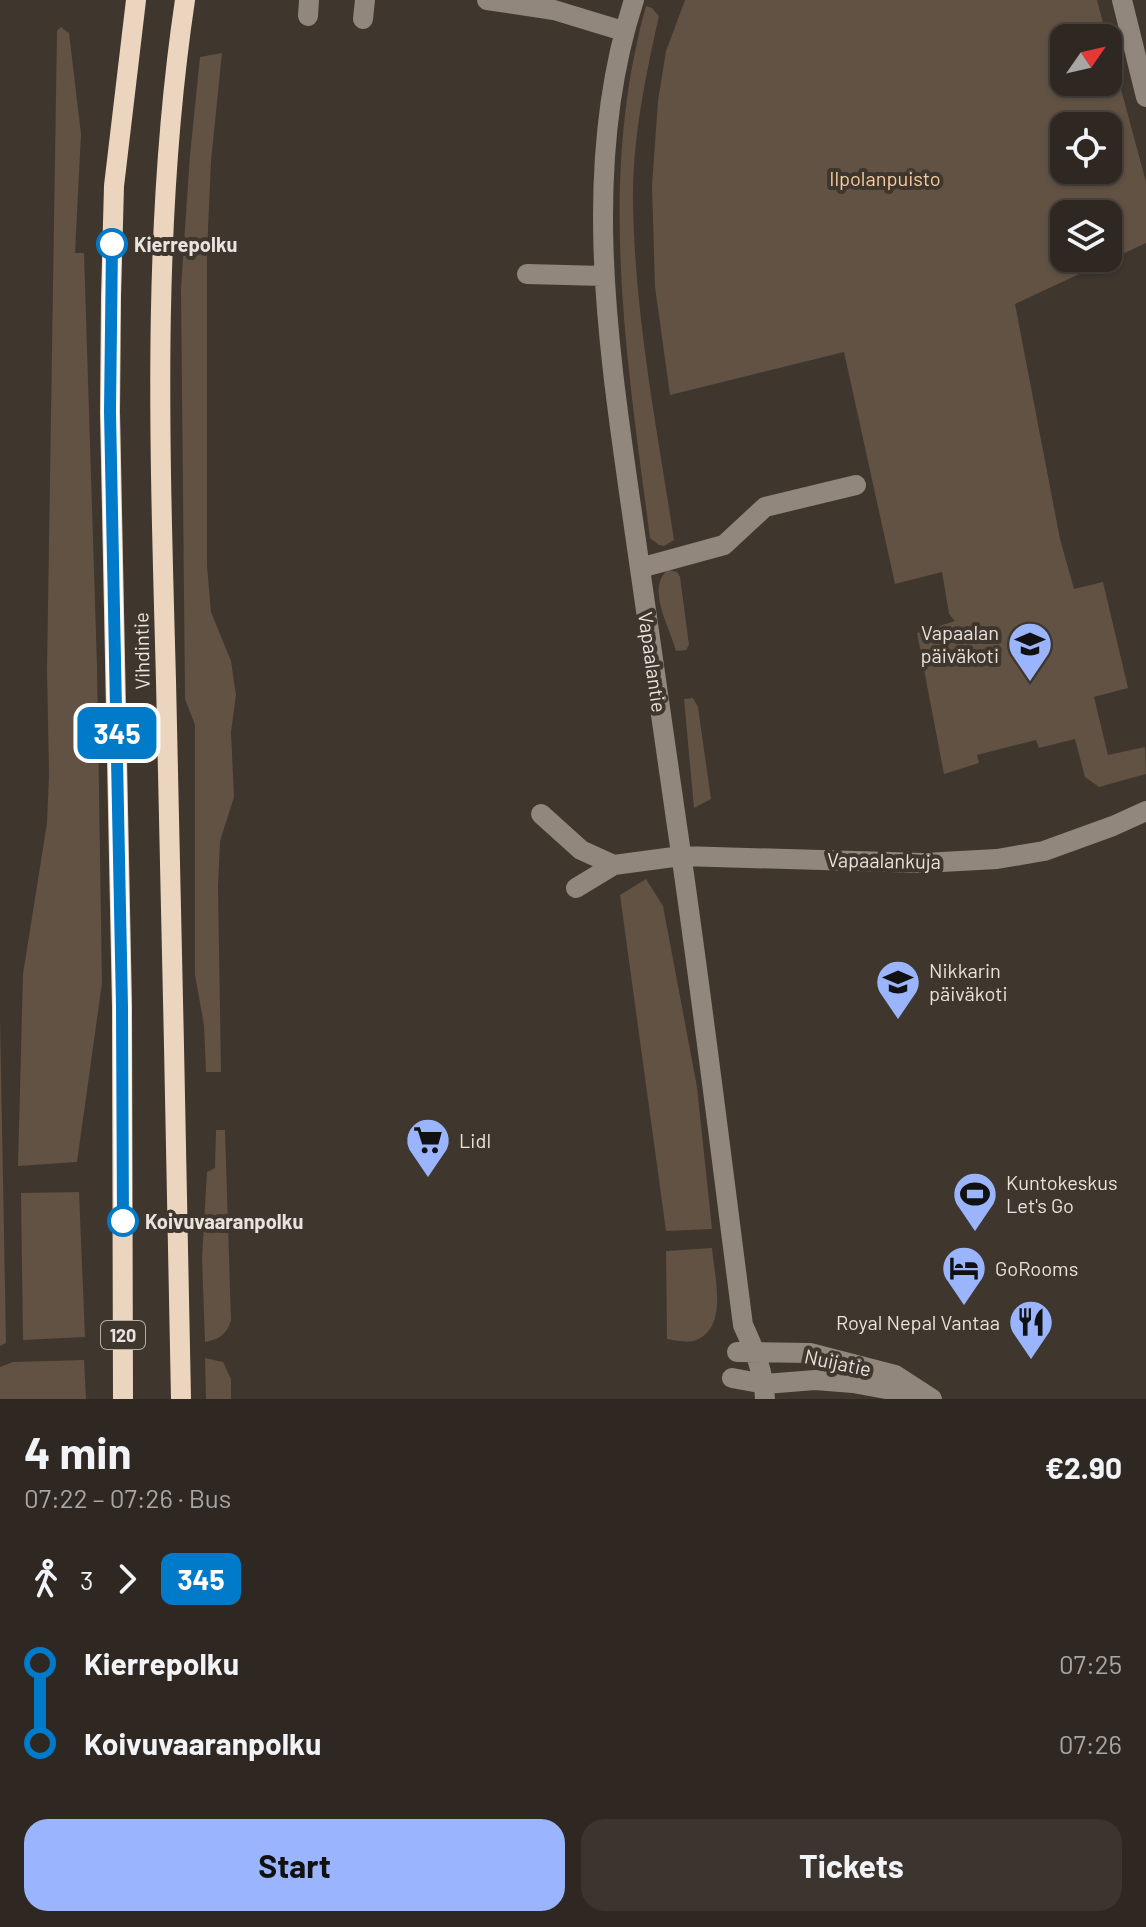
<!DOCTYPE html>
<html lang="en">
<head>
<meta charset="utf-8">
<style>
  body { margin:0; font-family:Barlow,sans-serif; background:#3b342f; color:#f1f3f6; height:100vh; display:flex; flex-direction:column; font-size:30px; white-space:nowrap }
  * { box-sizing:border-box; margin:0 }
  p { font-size:26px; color:#a7a6a5 }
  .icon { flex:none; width:44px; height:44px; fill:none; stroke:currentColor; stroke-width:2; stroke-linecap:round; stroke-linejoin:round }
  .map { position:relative; height:1399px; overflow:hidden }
  .drawer { display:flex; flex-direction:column; background:#2f2822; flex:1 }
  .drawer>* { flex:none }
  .badge { padding:0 16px; border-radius:12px; font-size:28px; line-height:52px }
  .needle { width:52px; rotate:56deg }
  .fabs { position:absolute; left:1050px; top:24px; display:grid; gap:16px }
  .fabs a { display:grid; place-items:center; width:72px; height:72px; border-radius:16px; background:#2f2822; box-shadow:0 2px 6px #0004,0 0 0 2px #4a4440; font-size:40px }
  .map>.badge { position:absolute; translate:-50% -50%; box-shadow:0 0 0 4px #fff }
  .legs { display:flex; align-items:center; gap:12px; height:88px; padding:0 24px; font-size:26px }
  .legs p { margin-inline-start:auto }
  .overview { display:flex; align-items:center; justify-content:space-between; height:136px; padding:0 24px }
  h1 { font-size:44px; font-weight:700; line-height:60px }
  .action { display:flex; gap:16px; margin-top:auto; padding:16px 24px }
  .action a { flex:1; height:92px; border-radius:24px; background:#9ab5fd; color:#111; font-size:32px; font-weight:700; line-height:92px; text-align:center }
  .action a+a { background:#3b342f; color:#f1f3f6 }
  ul { padding:0 24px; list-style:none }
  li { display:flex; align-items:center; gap:28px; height:80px; font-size:30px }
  li i { display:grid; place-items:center; width:12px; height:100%; margin:0 10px; background:currentColor }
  li i::after { content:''; width:20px; height:20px; margin:-10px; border:6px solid; border-radius:50%; background:#2f2822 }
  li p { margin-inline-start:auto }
  li:first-child i { background:linear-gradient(#0000 50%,currentColor 0) }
  li:last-child i { background:linear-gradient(currentColor 50%,#0000 0) }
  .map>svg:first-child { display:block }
  .green { fill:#615243; fill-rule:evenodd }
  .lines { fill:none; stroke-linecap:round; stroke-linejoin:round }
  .minor { stroke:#91877c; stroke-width:20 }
  .major { stroke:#ebd5bf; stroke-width:20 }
  .line-1-casing { stroke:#fff; stroke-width:18 }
  .line-1 { stroke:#007ac9; stroke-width:12 }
  .stop-1-dot { fill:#fff; stroke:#007ac9; stroke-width:4 }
  .labels { text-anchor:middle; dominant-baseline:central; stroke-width:8; stroke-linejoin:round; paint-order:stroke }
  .shield { fill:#3f362d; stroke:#b5afa8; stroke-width:2 }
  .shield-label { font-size:18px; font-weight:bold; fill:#e8e3dd }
  .park-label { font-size:20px; fill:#f6cc9f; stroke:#3f362d }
  .stop-label { font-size:20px; font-weight:bold; fill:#e8e3dd; stroke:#3f362d; text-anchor:start }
  .poi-label { font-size:20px; fill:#e8e3dd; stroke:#3f362d; text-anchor:start }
  .street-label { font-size:20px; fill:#e8e3dd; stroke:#3f362d }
</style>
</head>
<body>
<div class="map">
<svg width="1146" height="1399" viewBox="0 0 1146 1399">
  <rect width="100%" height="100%" fill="#3f362d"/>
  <path class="green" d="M685 0H1097L1107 38H1064V82H1108V41L1146 182V243L1015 304 1060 539 1074 589 1103 582 1128 688 1094 697 1108 755 1145 747 1146 774 1099 787 1085 777 1075 739 1039 748 1036 740 977 755 979 763 944 774 917 633 955 621 949 614 942 572 895 584 844 352 670 395 655 287 652 186 658 101 666 51ZM1064 126H1108V170H1064ZM1064 214H1108V258H1064Z
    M646 6 652 8 659 16C645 78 632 142 633 205 635 317 657 429 674 540L664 546 659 545 650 538C627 360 597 182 646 6Z
    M61 27 69 33 81 134 75 253H84L97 666 102 983 77 1162 18 1166 23 974 47 823 49 776 47 669 57 31Z
    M222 53 211 161 207 251V566L211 612 231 661 236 695 231 732 234 797 220 841 218 887 221 1072H206L204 1025 195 975V725L185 699 181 288 190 155 200 57Z
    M668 570 677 572 680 577 689 645 686 650 676 651C671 629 645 588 668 570Z
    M693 698 698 707 711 799 694 808 684 699Z
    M646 879 663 906 697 1087 712 1229 666 1231 620 895Z
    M0 1017 6 1343 0 1346Z
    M216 1130H225L231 1320C227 1334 220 1339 205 1342L202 1258 207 1172 215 1168Z
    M79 1192 85 1337 23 1340 21 1193Z
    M712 1248C714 1276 730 1330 693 1341 686 1343 674 1340 667 1339L666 1251Z
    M205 1358 223 1362 231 1379V1399H206Z
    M84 1360 86 1399H0V1367L13 1362Z"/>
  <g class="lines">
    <path class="minor" d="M487 0 554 10 623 31
      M634 0C580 165 608 345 632 513 647 615 661 717 676 819 701 987 721 1156 743 1325 754 1349 764 1372 765 1399
      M1122 0 1146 97
      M308 16 309 0
      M363 19 365 0
      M527 274 603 276
      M640 568 724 545 765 507 856 485
      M541 814 581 850 614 865
      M576 888 614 865 681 856 923 863 997 859 1044 851 1113 826 1146 811
      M737 1352 810 1353 895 1375 932 1399
      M732 1378 765 1384 815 1380 853 1383 914 1394"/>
    <path class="major" d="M123 1399 122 1007 110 412 111 297 114 186 136 0
      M181 1399C176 1160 172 920 166 681 160 453 151 227 185 0"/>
  </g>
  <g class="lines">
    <g class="line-1-casing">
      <path id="line-1" d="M112 244 110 412 122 1007 123 1221"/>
    </g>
    <use href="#line-1" class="line-1"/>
  </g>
  <defs>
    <g id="school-pin" transform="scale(2.3)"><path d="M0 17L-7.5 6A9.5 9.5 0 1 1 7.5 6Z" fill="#9ab5fd" stroke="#3f362d"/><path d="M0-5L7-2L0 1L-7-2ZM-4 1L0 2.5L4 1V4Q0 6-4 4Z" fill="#111"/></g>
    <g id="supermarket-pin" transform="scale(2.3)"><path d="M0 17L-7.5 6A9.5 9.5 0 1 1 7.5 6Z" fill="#9ab5fd" stroke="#3f362d"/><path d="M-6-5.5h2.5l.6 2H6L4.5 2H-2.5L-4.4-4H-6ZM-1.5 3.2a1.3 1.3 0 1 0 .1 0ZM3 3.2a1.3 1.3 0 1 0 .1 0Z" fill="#111"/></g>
    <g id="stadium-pin" transform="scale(2.3)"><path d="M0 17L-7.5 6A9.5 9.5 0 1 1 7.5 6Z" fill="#9ab5fd" stroke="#3f362d"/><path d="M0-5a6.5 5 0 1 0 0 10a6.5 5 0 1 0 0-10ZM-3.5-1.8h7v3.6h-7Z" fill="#111"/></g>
    <g id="hotel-pin" transform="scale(2.3)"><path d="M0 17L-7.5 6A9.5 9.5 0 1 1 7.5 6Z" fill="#9ab5fd" stroke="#3f362d"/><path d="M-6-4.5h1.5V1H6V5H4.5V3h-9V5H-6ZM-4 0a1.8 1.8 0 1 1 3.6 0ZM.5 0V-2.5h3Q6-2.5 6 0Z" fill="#111"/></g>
    <g id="restaurant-pin" transform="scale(2.3)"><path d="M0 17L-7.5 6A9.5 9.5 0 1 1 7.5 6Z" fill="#9ab5fd" stroke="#3f362d"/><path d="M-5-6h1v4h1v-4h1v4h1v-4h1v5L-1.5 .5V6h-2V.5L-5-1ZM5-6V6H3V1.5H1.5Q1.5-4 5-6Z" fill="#111"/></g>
  </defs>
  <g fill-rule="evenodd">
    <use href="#school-pin" x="1030" y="644"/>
    <use href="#school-pin" x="898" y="982"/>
    <use href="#supermarket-pin" x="428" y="1140"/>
    <use href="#stadium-pin" x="975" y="1194"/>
    <use href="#hotel-pin" x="964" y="1268"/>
    <use href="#restaurant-pin" x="1031" y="1322"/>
  </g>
  <g class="stop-1-dot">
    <circle cx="112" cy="244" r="14"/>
    <circle cx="123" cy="1221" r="14"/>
  </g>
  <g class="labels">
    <rect class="shield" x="101" y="1321" width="44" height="28" rx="6"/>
    <g class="shield-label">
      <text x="123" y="1335">120</text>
    </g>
    <g class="park-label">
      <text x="885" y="178">Ilpolanpuisto</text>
    </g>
    <g class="stop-label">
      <text x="134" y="244">Kierrepolku</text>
      <text x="145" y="1221">Koivuvaaranpolku</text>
    </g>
    <g class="poi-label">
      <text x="999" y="632" text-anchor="end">Vapaalan<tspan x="999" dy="23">päiväkoti</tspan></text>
      <text x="929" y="970">Nikkarin<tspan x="929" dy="23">päiväkoti</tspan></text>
      <text x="459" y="1140">Lidl</text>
      <text x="1006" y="1182">Kuntokeskus<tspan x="1006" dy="23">Let's Go</tspan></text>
      <text x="995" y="1268">GoRooms</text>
      <text x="1000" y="1322" text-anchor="end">Royal Nepal Vantaa</text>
    </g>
    <g class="street-label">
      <text transform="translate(141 651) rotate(-91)">Vihdintie</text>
      <text transform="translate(653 662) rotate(82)">Vapaalantie</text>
      <text transform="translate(884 860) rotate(1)">Vapaalankuja</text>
      <text transform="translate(838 1362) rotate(12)">Nuijatie</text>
    </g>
  </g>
</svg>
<div class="fabs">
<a><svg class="needle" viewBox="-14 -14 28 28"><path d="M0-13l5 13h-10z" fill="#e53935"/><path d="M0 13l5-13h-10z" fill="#a7a6a5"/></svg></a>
<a><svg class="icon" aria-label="locate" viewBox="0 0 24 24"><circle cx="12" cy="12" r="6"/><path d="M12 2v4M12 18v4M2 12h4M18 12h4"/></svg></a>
<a><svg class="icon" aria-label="layers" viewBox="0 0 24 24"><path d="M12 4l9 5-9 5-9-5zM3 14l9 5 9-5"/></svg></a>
</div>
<b class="badge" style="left:117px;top:733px;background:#007ac9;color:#fff">345</b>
</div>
<section class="drawer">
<div class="overview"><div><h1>4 min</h1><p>07:22 – 07:26 · Bus</p></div><b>€2.90</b></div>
<div class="legs"><svg class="icon" aria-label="walk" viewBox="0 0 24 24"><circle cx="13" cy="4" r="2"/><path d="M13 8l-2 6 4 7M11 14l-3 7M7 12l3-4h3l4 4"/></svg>3<svg class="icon" aria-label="forward" viewBox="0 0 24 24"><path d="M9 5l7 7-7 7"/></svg><b class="badge" style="background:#007ac9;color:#fff">345</b></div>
<ul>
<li><i style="color:#007ac9"></i><b>Kierrepolku</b><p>07:25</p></li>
<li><i style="color:#007ac9"></i><b>Koivuvaaranpolku</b><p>07:26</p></li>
</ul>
<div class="action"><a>Start</a><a>Tickets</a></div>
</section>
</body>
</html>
